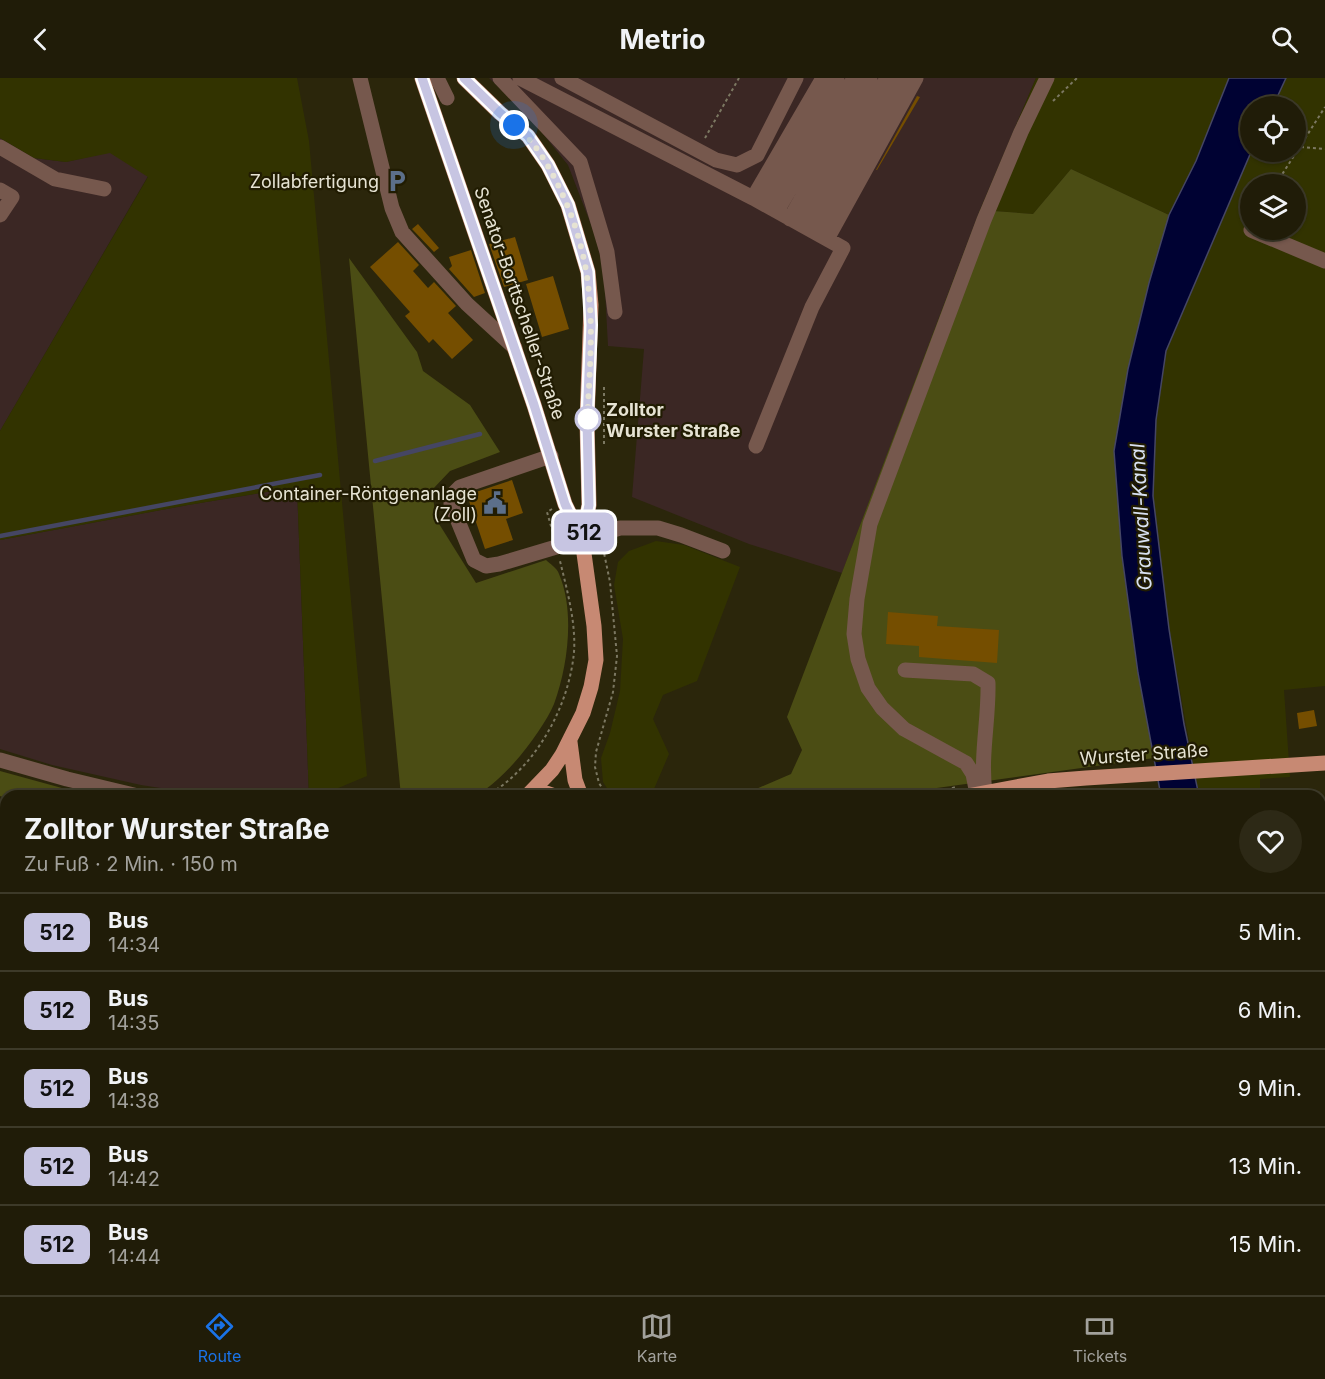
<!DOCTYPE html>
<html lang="de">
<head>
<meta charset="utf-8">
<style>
  body { margin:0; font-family:Inter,sans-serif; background:#2d2916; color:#f1f3f6; height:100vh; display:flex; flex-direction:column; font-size:22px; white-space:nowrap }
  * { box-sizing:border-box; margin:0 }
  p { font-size:20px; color:#a2a19c }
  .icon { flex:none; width:33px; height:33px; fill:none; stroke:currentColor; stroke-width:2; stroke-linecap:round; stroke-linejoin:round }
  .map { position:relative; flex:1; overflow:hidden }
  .side { position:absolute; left:0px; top:712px; width:1326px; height:506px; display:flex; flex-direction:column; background:#201c08; border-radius:18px 18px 0 0; box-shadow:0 2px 4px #0004,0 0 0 2px #3d3a29 }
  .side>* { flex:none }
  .badge { padding:0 12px; border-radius:9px; font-size:21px; line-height:39px }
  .tools { position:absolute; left:1240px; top:18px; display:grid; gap:12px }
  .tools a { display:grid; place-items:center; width:66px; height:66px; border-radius:50%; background:#201c08; box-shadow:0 2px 4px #0004,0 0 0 2px #3d3a29; font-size:30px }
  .you { position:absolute; width:30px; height:30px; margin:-15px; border:4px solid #fff; border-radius:50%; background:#1a73e8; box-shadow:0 0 0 9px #1a73e833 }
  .map>.badge { position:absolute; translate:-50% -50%; box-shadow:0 0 0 3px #fff }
  .round { display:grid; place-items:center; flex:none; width:63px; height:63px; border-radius:32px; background:#2d2916 }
  .head { display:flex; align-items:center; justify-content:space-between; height:102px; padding:0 24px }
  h1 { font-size:28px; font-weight:700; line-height:45px }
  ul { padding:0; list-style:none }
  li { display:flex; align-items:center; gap:18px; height:78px; padding:0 24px; border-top:2px solid #3d3a29 }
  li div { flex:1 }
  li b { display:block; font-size:22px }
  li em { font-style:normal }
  li .badge { min-width:66px; font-weight:700; text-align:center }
  header { display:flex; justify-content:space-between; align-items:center; height:78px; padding:0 24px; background:#201c08; font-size:27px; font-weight:700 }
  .dock { display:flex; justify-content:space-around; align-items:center; height:84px; border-top:2px solid #3d3a29; background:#201c08; font-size:16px; color:#a2a19c }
  .dock a { display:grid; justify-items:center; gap:3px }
  .dock .current { color:#1a73e8 }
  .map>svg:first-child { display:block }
  .industrial { fill:#3b2724 }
  .green { fill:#323300; fill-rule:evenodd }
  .forest { fill:#4b4d14 }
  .water { fill:#000233; stroke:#454663; stroke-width:1.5 }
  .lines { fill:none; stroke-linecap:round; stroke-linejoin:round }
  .stream { stroke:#454663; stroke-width:4.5 }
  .building { fill:#754e00 }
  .path { stroke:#7c7862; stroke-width:2; stroke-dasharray:3 3; stroke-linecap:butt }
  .minor { stroke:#76584d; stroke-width:15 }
  .major { stroke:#c78973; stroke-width:15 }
  .line-casing { stroke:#fff; stroke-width:14 }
  .line { stroke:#c7c5e2; stroke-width:9 }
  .walk { stroke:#e6e3d3; stroke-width:6; stroke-dasharray:0 10.8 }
  .stop-dot { fill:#fff; stroke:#c7c5e2; stroke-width:3 }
  .labels { text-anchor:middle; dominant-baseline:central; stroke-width:4.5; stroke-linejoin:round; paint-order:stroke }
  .poi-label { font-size:18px; fill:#e6e3d3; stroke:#211c02; text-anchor:end }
  .street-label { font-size:18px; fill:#e6e3d3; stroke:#211c02 }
  .stop-label { font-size:18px; font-weight:bold; fill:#e6e3d3; stroke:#211c02; text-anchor:start }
  .water-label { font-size:20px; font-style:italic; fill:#d8e1f2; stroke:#211c02 }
</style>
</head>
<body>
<header><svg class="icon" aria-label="back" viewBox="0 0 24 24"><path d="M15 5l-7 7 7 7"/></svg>Metrio<svg class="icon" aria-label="search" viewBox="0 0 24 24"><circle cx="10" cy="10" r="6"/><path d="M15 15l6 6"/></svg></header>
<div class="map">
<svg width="1325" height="1217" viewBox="0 0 1325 1217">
  <rect width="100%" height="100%" fill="#2b260b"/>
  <path class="industrial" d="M489 0H1036L980 132 842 495 749 466 632 419 644 271 608 268 604 194 595 157 568 87 527 36Z
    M0 60 34 80 66 84 110 74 148 98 0 353Z
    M297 409 309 718H212L141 707 52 687 0 671V462L188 427Z"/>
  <path class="green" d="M0 0H297L309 63 367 698 319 718H309L297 409 188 427 0 462V353L148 99 110 75 66 84 34 80 0 60Z
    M1036 0H1229L1196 83 1169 137 1071 91 1033 136 980 132Z
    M1286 0H1325V608L1284 612 1290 699 1260 701V718H1199L1169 551 1153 418 1156 342 1166 273 1251 74H1296V28H1273ZM1251 106H1296V152H1251Z
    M656 463 684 467 740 489 697 603 663 617 653 641 669 676 651 718H612L603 704 601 680 610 655 620 613 623 561 614 507 618 484 629 473Z
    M1320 753H1325V1217H1313L1312 1212H1320Z
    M0 821 6 822V1212H247L244 1217H0Z
    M464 1212H1213L1214 1217H460Z"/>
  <path class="forest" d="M1071 91 1169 137 1149 205 1114 373 1122 478 1138 595 1154 680 879 718H753L756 711 791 696 802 672 787 639 980 132 1033 136Z
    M349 180 417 274 423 293 470 327 500 374 450 393 432 412 436 441 476 505 546 482C550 486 557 490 559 496 575 533 568 588 554 626 542 654 502 706 474 718 465 721 414 719 401 718Z
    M0 693 91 718H6V720L0 718Z
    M1160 711 1161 718H1122V715Z
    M0 762 6 764V822L0 821Z
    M1231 1212H1270L1271 1217H1232Z"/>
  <path class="water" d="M1229 0H1286L1273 28H1251V74L1166 273 1156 342 1153 418 1169 551 1184 646 1199 718H1161L1138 595 1122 478 1114 373 1128 291 1149 205 1169 137 1196 83Z
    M1270 1212H1312L1313 1217H1271Z"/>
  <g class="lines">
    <path class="stream" d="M375 383 480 356
      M0 458 320 397
      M1320 951H1325
      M666 1212 667 1217"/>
  </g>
  <path class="building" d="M917 18 920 19 877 92H876Z
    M418 146 439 170 434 174 412 151Z
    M515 159 528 202 504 209 489 166Z
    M398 164 419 187 413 193 428 210 434 204 456 228 448 235 473 262 452 281 433 261 429 265 405 238 410 234 370 189Z
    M471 172 485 215 474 219 449 191 452 188 449 179Z
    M553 198 569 251 542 259 526 206Z
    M512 402 523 435 506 441 513 462 485 471 467 417Z
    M888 534 938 538 937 548 999 552 997 585 919 579V568L886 566Z
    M1314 632 1317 648 1299 651 1297 635Z"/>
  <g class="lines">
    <path class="path" d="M1053 23 1077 0
      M705 60 739 0
      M1301 69 1325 71
      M1276 106 1325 29
      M604 366V309
      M552 431 547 434 553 455
      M603 470 610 504 617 578 613 614 596 674 595 689 599 705 607 718
      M486 718C535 691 569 629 574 574 576 544 567 512 560 483
      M923 718 956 709
      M0 759 6 761
      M1223 1212 1224 1217"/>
    <path class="minor" d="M360 0 392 130 402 154 467 226 515 270
      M437 0 447 20
      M500 0 580 84 607 174 615 234
      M520 0 753 120 843 170 812 229 756 368
      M562 0 716 82 737 87 757 77 796 0
      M0 69 55 101 104 111
      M0 112 12 119 0 137
      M753 120 823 0
      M764 126 837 0
      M777 133 854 0
      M790 141 870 0
      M803 147 887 0
      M1251 152 1325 183
      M815 154 901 0
      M827 161 916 0
      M551 378 460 409 451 418V426L474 482 486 488 499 486 620 450H658L681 457 723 473
      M905 592 973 596 988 605C989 641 980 678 985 714
      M0 682 67 701 138 718
      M977 716 973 696 966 685 904 651 882 630 868 610 858 581 854 556 857 521 870 446 984 142 1021 54 1047 0"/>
    <path class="major" d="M422 0 534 327 565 426 582 461 594 548 596 582 591 609 583 635 562 677 552 692 527 718
      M464 0 500 35 528 58 548 87 568 127 588 194 591 227 587 344 589 427 582 461
      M570 664 575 702 581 718
      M535 711 555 718
      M967 718 1048 703 1086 700 1325 685
      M0 736 6 738"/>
  </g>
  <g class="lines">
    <g class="line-casing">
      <path id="line" d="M422 0 534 327 565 426 582 461 589 427 587 344 591 247 588 194 568 127 548 87 528 58 500 35 464 0"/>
    </g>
    <use href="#line" class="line"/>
    <path class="walk" d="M514 47C534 63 546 83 557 105 599 189 592 255 587 344L588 341"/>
  </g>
  <defs>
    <g id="parking-bare" transform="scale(1.8)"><path d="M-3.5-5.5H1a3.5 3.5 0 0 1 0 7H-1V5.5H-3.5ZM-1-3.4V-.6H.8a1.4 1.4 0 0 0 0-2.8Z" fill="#5c6f8a" stroke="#211c02" stroke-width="2.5" paint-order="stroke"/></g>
    <g id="civic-bare" transform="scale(1.8)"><path d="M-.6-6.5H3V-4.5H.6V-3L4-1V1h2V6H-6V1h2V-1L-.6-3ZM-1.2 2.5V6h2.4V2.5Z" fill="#5c6f8a" stroke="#211c02" stroke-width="2.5" paint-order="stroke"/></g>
  </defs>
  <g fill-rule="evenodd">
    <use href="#parking-bare" x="397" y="103"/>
    <use href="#civic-bare" x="495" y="425"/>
  </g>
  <circle class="stop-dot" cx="588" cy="341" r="12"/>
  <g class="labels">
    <g class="poi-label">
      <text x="379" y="103">Zollabfertigung</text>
      <text x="477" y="415">Container-Röntgenanlage<tspan x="477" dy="21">(Zoll)</tspan></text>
    </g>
    <g class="street-label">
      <text transform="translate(520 225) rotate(71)">Senator-Borttscheller-Straße</text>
      <text transform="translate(1144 676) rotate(-4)">Wurster Straße</text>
    </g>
    <g class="stop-label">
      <text x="606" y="331">Zolltor<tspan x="606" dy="21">Wurster Straße</tspan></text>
    </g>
    <g class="water-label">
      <text transform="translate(1141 439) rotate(-93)">Grauwall-Kanal</text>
    </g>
  </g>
</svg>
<div class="tools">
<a><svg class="icon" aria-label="locate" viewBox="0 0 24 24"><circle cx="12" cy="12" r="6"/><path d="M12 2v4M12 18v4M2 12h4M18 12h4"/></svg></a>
<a><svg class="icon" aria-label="layers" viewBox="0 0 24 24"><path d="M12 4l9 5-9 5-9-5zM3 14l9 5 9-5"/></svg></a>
</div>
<div class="you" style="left:514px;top:47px"></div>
<b class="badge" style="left:584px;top:454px;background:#c7c5e2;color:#111">512</b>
<section class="side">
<div class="head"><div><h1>Zolltor Wurster Straße</h1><p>Zu Fuß · 2 Min. · 150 m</p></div><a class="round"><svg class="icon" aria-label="heart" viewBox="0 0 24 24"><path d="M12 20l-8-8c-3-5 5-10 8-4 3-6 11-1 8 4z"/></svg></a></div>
<ul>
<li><span class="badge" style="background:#c7c5e2;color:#111">512</span><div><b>Bus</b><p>14:34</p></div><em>5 Min.</em></li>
<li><span class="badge" style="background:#c7c5e2;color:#111">512</span><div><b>Bus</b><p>14:35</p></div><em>6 Min.</em></li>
<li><span class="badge" style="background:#c7c5e2;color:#111">512</span><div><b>Bus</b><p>14:38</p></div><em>9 Min.</em></li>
<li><span class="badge" style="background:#c7c5e2;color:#111">512</span><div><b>Bus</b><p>14:42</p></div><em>13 Min.</em></li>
<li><span class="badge" style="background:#c7c5e2;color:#111">512</span><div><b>Bus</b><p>14:44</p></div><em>15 Min.</em></li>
</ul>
</section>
</div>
<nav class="dock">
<a class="current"><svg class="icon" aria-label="directions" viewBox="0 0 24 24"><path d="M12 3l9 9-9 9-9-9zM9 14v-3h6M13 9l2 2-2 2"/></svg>Route</a>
<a><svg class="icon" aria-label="map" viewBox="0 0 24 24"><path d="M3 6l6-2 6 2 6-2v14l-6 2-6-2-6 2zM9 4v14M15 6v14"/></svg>Karte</a>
<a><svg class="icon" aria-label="tickets" viewBox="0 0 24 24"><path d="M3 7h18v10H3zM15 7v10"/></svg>Tickets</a>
</nav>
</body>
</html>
